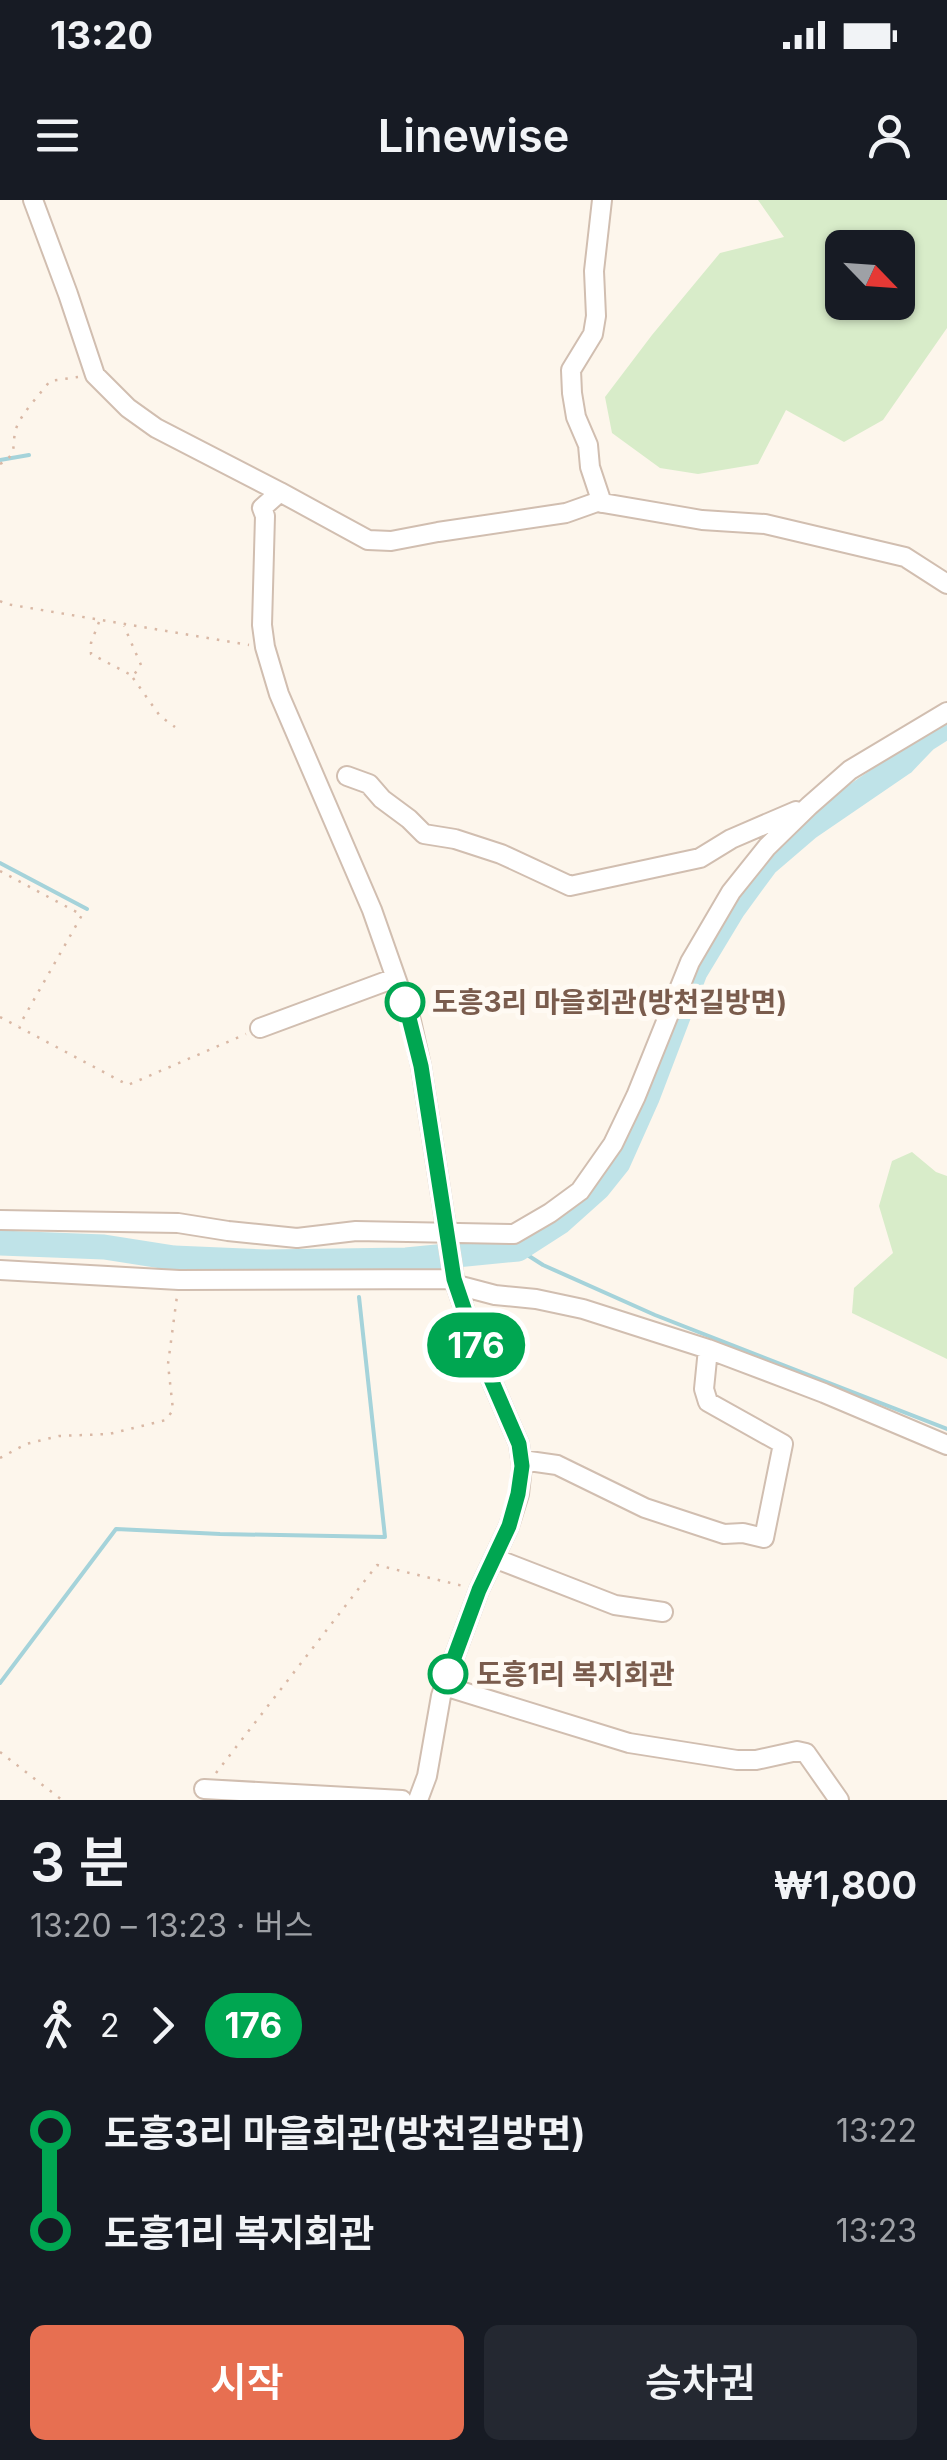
<!DOCTYPE html>
<html lang="ko">
<head>
<meta charset="utf-8">
<style>
  body { margin:0; font-family:Inter,"Noto Sans KR",sans-serif; background:#242831; color:#f1f3f6; height:100vh; display:flex; flex-direction:column; font-size:38px; white-space:nowrap }
  * { box-sizing:border-box; margin:0 }
  p { font-size:32px; color:#9ea1a6 }
  .icon { flex:none; width:55px; height:55px; fill:none; stroke:currentColor; stroke-width:2; stroke-linecap:round; stroke-linejoin:round }
  .map { position:relative; height:1600px; overflow:hidden }
  .sheet { display:flex; flex-direction:column; background:#171b24; flex:1 }
  .sheet>* { flex:none }
  .badge { padding:0 20px; border-radius:32px; font-size:35px; line-height:65px }
  .needle { width:65px; rotate:115deg }
  .controls { position:absolute; left:825px; top:30px; display:grid; gap:20px }
  .controls a { display:grid; place-items:center; width:90px; height:90px; border-radius:15px; background:#171b24; box-shadow:0 2px 8px #0004; font-size:50px }
  .map>.badge { position:absolute; translate:-50% -50%; box-shadow:0 0 0 5px #fff }
  .legs { display:flex; align-items:center; gap:15px; height:110px; padding:0 30px; font-size:32px }
  .legs p { margin-inline-start:auto }
  .headline { display:flex; align-items:center; justify-content:space-between; height:170px; padding:0 30px }
  h1 { font-size:55px; font-weight:600; line-height:75px }
  .cta { display:flex; gap:20px; margin-top:auto; padding:20px 30px }
  .cta a { flex:1; height:115px; border-radius:15px; background:#e76f51; color:#fff; font-size:40px; font-weight:600; line-height:115px; text-align:center }
  .cta a+a { background:#242831; color:#f1f3f6 }
  ul { padding:0 30px; list-style:none }
  li { display:flex; align-items:center; gap:35px; height:100px; font-size:38px }
  li i { display:grid; place-items:center; width:15px; height:100%; margin:0 12px; background:currentColor }
  li i::after { content:''; width:25px; height:25px; margin:-12px; border:8px solid; border-radius:50%; background:#171b24 }
  li p { margin-inline-start:auto }
  li:first-child i { background:linear-gradient(#0000 50%,currentColor 0) }
  li:last-child i { background:linear-gradient(currentColor 50%,#0000 0) }
  .status { display:flex; justify-content:space-between; align-items:center; height:70px; padding:0 50px; background:#171b24; direction:ltr }
  .status svg { height:28px; fill:currentColor }
  header { display:flex; justify-content:space-between; align-items:center; height:130px; padding:0 30px; background:#171b24; font-size:45px; font-weight:600 }
  .map>svg:first-child { display:block }
  .green { fill:#d8ecc9; fill-rule:evenodd }
  .lines { fill:none; stroke-linecap:round; stroke-linejoin:round }
  .stream { stroke:#a5d3da; stroke-width:4 }
  .river { stroke:#bfe3e8; stroke-width:25 }
  .minor-casing { stroke:#d1beb0; stroke-width:22 }
  .path { stroke:#d9b8a5; stroke-width:2.5; stroke-dasharray:2.5 8; stroke-linecap:butt }
  .minor { stroke:#fff; stroke-width:18 }
  .line-1-casing { stroke:#fff; stroke-width:22 }
  .line-1 { stroke:#00a651; stroke-width:15 }
  .stop-1-dot { fill:#fff; stroke:#00a651; stroke-width:5 }
  .labels { text-anchor:middle; dominant-baseline:central; stroke-width:10; stroke-linejoin:round; paint-order:stroke }
  .stop-label { font-size:28px; font-weight:bold; fill:#7a5c4d; stroke:#fffaf3; text-anchor:start }
</style>
</head>
<body>
<div class="status"><b>13:20</b><svg viewBox="0 0 49 12"><path d="M0 12V9h3v3zM5 12V6h3v6zM10 12V3h3v9zM15 12V0h3v12zM26 1h20v11H26zM47 4h2v5h-2z"/></svg></div>
<header><svg class="icon" aria-label="menu" viewBox="0 0 24 24"><path d="M4 6h16M4 12h16M4 18h16"/></svg>Linewise<svg class="icon" aria-label="person" viewBox="0 0 24 24"><circle cx="12" cy="8" r="4"/><path d="M4 21q1-7 8-7t8 7"/></svg></header>
<div class="map">
<svg width="947" height="1600" viewBox="0 0 947 1600">
  <rect width="100%" height="100%" fill="#fdf6ec"/>
  <path class="green" d="M758 0H947V128L883 220 844 242 786 210 758 264 698 274 660 268 612 233 605 197 652 135 720 53 784 37ZM842 48H898V102H842Z
    M912 952 936 972 947 976V1159L852 1113 854 1088 893 1053 879 1006 892 961Z"/>
  <g class="lines">
    <path class="stream" d="M0 260 29 255
      M0 663 87 709
      M518 1049 543 1065 655 1115 947 1229
      M0 1483 116 1329 220 1334 385 1337 359 1097"/>
    <path class="river" d="M0 1043 104 1047 174 1058 266 1062 406 1060 518 1049 560 1022 598 988 618 963 647 898 695 772 733 709 766 664 808 628 903 563 925 540 947 526"/>
    <g class="minor-casing">
      <path id="minor" d="M33 0 68 94 95 175 128 208 156 228 280 292 262 308 265 316 262 425 265 447 279 494 372 710 411 821 421 866 454 1079 477 1147 519 1244 522 1266 519 1294 509 1326 479 1390 448 1474 441 1496 427 1576 418 1600
        M602 0 594 71 596 116 593 134 571 170 572 193 576 217 588 245 590 267 602 303
        M280 292 368 340 391 341 438 332 566 313 597 302 702 320 765 324 905 357 947 384
        M347 576 369 584 382 599 409 619 424 634 455 639 501 654 570 686 700 658 731 639 796 611
        M260 828 395 778
        M0 1020 178 1023 228 1031 297 1038 356 1031 514 1034 550 1013 580 991 613 944 636 896 690 762 731 692 767 647 809 606 850 570 947 512
        M0 1070 179 1080 454 1079
        M457 1085 495 1095 536 1099 583 1109 708 1149 824 1193 947 1245
        M522 1260 557 1265 645 1308 724 1334 743 1333 764 1338 783 1244 708 1202 704 1189 708 1149
        M494 1358 615 1405 663 1412
        M444 1486 629 1543 737 1560H756L797 1551 806 1553 839 1600
        M204 1589 402 1600"/>
    </g>
    <path class="path" d="M0 264C19 254 11 245 16 229 20 215 41 193 50 181L78 177
      M0 401 6 404 249 445
      M99 422 91 443V454L133 476 141 465 124 426
      M133 478 160 516 175 527
      M0 671 82 715 19 826
      M0 817 128 885 246 834
      M0 1258 26 1244 59 1236 109 1234 166 1220 173 1210 168 1164 177 1096
      M0 1552 62 1600
      M216 1573 377 1365 463 1386"/>
    <use href="#minor" class="minor"/>
  </g>
  <g class="lines">
    <g class="line-1-casing">
      <path id="line-1" d="M405 802 421 866 454 1079 477 1147 519 1244 522 1266 518 1294 509 1326 479 1390 448 1474"/>
    </g>
    <use href="#line-1" class="line-1"/>
  </g>
  <g class="stop-1-dot">
    <circle cx="405" cy="802" r="18"/>
    <circle cx="448" cy="1474" r="18"/>
  </g>
  <g class="labels">
    <g class="stop-label">
      <text x="432" y="802">도흥3리 마을회관(방천길방면)</text>
      <text x="476" y="1474">도흥1리 복지회관</text>
    </g>
  </g>
</svg>
<div class="controls">
<a><svg class="needle" viewBox="-14 -14 28 28"><path d="M0-13l5 13h-10z" fill="#e53935"/><path d="M0 13l5-13h-10z" fill="#9ea1a6"/></svg></a>
</div>
<b class="badge" style="left:476px;top:1145px;background:#00a651;color:#fff">176</b>
</div>
<section class="sheet">
<div class="headline"><div><h1>3 분</h1><p>13:20 – 13:23 · 버스</p></div><b>₩1,800</b></div>
<div class="legs"><svg class="icon" aria-label="walk" viewBox="0 0 24 24"><circle cx="13" cy="4" r="2"/><path d="M13 8l-2 6 4 7M11 14l-3 7M7 12l3-4h3l4 4"/></svg>2<svg class="icon" aria-label="forward" viewBox="0 0 24 24"><path d="M9 5l7 7-7 7"/></svg><b class="badge" style="background:#00a651;color:#fff">176</b></div>
<ul>
<li><i style="color:#00a651"></i><b>도흥3리 마을회관(방천길방면)</b><p>13:22</p></li>
<li><i style="color:#00a651"></i><b>도흥1리 복지회관</b><p>13:23</p></li>
</ul>
<div class="cta"><a>시작</a><a>승차권</a></div>
</section>
</body>
</html>
